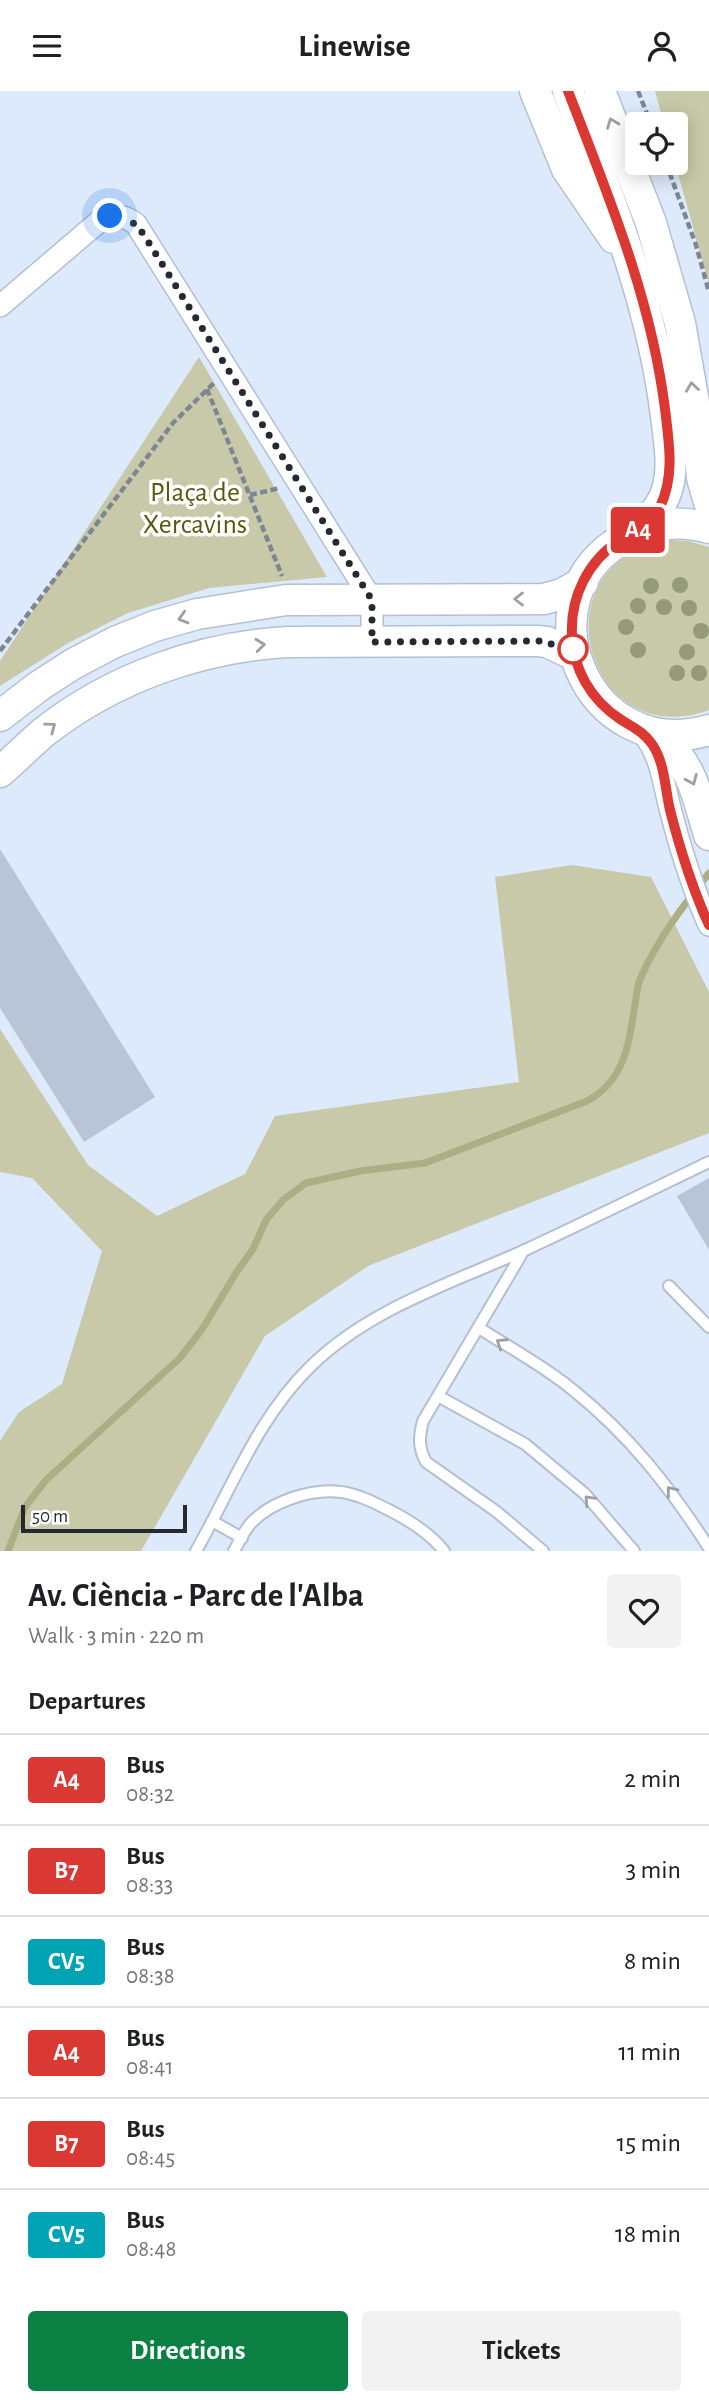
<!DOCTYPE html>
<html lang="en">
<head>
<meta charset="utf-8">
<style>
  body { margin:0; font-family:"Alegreya Sans",sans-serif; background:#f2f2f2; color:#202124; height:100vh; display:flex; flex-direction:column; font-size:26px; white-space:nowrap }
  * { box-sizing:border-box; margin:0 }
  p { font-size:23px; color:#757577 }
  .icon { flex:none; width:38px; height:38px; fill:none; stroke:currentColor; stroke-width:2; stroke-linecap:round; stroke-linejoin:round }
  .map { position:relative; height:1460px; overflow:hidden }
  .drawer { display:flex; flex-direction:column; background:#fff; flex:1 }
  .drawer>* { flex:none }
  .badge { padding:0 14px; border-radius:5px; font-size:24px; line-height:46px }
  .fabs { position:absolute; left:625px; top:21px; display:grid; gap:14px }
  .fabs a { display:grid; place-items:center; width:63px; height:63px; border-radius:7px; background:#fff; box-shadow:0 4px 18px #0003; font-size:35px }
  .scale { position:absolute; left:21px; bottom:18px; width:166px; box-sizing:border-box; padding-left:7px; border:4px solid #252a30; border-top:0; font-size:19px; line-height:24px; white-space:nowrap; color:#252a30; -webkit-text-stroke:5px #fff; paint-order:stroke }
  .you { position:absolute; width:35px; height:35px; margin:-18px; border:5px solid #fff; border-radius:50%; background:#1a73e8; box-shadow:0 0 0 10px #1a73e833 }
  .map>.badge { position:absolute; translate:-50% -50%; box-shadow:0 0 0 4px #fff }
  h2 { padding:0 28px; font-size:26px; line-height:63px }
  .round { display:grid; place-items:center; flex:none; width:74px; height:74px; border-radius:7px; background:#f2f2f2 }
  .overview { display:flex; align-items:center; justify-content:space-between; height:119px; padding:0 28px }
  h1 { font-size:33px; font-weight:700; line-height:52px }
  .action { display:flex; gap:14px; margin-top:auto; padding:14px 28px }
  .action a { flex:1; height:80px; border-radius:7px; background:#0b8043; color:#fff; font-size:28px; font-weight:700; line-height:80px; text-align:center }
  .action a+a { background:#f2f2f2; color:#202124 }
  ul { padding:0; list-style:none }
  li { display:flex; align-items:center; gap:21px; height:91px; padding:0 28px; border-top:2px solid #e0e0e0 }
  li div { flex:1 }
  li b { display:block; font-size:26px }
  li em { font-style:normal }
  li .badge { min-width:77px; font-weight:700; text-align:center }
  header { display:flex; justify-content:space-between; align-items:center; height:91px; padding:0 28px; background:#fff; font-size:32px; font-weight:700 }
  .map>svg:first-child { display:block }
  .green { fill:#c7c9a9 }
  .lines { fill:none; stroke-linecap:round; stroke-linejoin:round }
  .stream { stroke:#adae83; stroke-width:7 }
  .building { fill:#b9c5d6 }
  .lane-casing { stroke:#b4c0d0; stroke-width:14 }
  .street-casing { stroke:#b4c0d0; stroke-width:24 }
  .secondary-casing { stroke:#b4c0d0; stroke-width:33 }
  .path { stroke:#7d8692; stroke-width:4.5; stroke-dasharray:7 3.5; stroke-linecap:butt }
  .lane { stroke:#fff; stroke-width:10 }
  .street { stroke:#fff; stroke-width:21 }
  .secondary { stroke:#fff; stroke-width:30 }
  .tree { fill:#949a7a }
  .oneway { stroke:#9d9fa2 }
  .line-casing { stroke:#fff; stroke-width:16 }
  .line { stroke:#da3832; stroke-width:10 }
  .walk { stroke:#252a30; stroke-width:7; stroke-dasharray:0 12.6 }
  .stop-dot { fill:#fff; stroke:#da3832; stroke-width:3.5 }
  .labels { text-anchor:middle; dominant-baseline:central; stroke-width:7; stroke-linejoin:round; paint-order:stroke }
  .park-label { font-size:28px; fill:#585811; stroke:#fff }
</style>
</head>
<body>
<header><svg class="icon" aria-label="menu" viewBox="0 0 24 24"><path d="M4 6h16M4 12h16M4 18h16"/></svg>Linewise<svg class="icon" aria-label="person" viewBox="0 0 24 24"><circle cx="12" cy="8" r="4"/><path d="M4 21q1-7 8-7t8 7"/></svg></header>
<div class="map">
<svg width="709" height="1460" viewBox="0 0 709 1460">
  <rect width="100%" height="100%" fill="#ddeafb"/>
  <path class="green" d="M655 0H709V193L675 72 676 33H664Z
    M199 266 327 486 209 497 128 522 68 552 0 595V570Z
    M671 449 688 450 709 456V619C587 664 531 471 671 449Z
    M572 774 651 786 709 901V1042L368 1175 265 1245 141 1460H0V1350L19 1321 62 1293 102 1160 32 1087 0 1081V938L88 1074 157 1125 245 1083 275 1025 519 991 495 786Z"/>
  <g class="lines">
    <path class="stream" d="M8 1460 25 1416 46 1389 180 1267 203 1237 236 1182 253 1158 266 1129 283 1109 306 1092 360 1080 425 1072 587 1010C625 990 629 952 635 913 637 904 637 894 641 886 658 848 683 815 709 782"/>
  </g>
  <path class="building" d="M0 758 155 1006 84 1051 0 917Z
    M709 1087V1159L677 1105Z"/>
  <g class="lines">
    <g class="lane-casing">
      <path id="lane" d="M524 1159 423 1330C419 1346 418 1356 426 1371L497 1421 543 1460
        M669 1195 709 1236
        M479 1237C510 1257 544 1275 573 1299 629 1344 670 1396 709 1457
        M438 1305 525 1353 585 1403 634 1460
        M212 1430 242 1447
        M196 1460C232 1397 257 1328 310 1276 369 1218 449 1193 523 1160 585 1131 647 1101 709 1071
        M234 1460C239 1451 244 1440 251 1432 272 1410 312 1397 341 1401 357 1403 373 1411 387 1418 407 1428 430 1442 444 1460"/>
    </g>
    <g class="street-casing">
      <path id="street" d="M0 215 102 128C116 123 124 124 136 133L372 509V550
        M642 641C662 665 663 692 671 721 681 760 693 798 709 834"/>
    </g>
    <g class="secondary-casing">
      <path id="secondary" d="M535 0 567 78 614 147
        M568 0C609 106 652 211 666 325 669 349 674 376 667 399 661 418 649 428 635 441
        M600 0 651 132 680 232 697 329 702 387 709 411
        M709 437C681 429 652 432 626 446 516 506 587 675 709 639
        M0 625 39 595 73 573 115 551 155 535 197 523 286 509 544 508 562 503 583 491
        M658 643C693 675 696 701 709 744
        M0 681C15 668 29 654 44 641 113 587 200 556 288 551L538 550 547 551 574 564"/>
    </g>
    <path class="path" d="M638 0 651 33
      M666 72 696 154 709 201
      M207 298 282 485
      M250 404 280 397
      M0 560 173 332 214 292"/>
    <use href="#lane" class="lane"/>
    <use href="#street" class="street"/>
    <use href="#secondary" class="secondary"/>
  </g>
  <g class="tree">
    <circle cx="680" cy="494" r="8"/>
    <circle cx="651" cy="495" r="8"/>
    <circle cx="638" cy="515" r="8"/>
    <circle cx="664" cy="516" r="8"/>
    <circle cx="689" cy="517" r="8"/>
    <circle cx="626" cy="536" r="8"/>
    <circle cx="701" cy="540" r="8"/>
    <circle cx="638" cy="559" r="8"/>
    <circle cx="687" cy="561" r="8"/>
    <circle cx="677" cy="582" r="8"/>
    <circle cx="699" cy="582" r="8"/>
  </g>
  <defs><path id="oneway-chevron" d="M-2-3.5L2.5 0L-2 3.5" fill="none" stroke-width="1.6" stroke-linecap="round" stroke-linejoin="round" transform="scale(1.75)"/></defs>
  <g class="oneway">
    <use href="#oneway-chevron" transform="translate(612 32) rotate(-111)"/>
    <use href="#oneway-chevron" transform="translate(692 296) rotate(-98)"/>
    <use href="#oneway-chevron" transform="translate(519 508) rotate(180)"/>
    <use href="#oneway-chevron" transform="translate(183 527) rotate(164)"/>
    <use href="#oneway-chevron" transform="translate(260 554) rotate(-6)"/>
    <use href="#oneway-chevron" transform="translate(51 636) rotate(-36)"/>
    <use href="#oneway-chevron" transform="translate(692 689) rotate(67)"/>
    <use href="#oneway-chevron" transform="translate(501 1252) rotate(-147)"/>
    <use href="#oneway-chevron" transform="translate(671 1400) rotate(-129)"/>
    <use href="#oneway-chevron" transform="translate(589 1409) rotate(-133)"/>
  </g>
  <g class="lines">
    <g class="line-casing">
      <path id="line" d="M568 0C608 104 651 206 665 318 669 351 675 385 660 416 652 431 634 441 620 449 588 470 570 506 572 544 573 578 591 609 620 628 632 636 643 640 652 653 665 672 665 698 670 719 680 758 692 797 709 834"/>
    </g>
    <use href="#line" class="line"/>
    <path class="walk" d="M110 125C127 124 135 132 144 144L372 509V551L538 550 547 551 574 564 573 555V558"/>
  </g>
  <circle class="stop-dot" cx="573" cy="558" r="14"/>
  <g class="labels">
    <g class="park-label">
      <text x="195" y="402">Plaça de<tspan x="195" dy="32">Xercavins</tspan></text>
    </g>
  </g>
</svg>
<div class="fabs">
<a><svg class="icon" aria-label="locate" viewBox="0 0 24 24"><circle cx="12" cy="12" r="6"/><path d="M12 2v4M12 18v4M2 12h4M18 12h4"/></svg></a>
</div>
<div class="scale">50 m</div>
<div class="you" style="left:110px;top:125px"></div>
<b class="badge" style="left:638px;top:439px;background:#da3832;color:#fff">A4</b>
</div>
<section class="drawer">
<div class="overview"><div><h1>Av. Ciència - Parc de l'Alba</h1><p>Walk · 3 min · 220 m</p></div><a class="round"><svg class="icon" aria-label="heart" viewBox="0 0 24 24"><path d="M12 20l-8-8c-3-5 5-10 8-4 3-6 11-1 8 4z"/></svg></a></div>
<h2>Departures</h2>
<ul>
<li><span class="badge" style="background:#da3832;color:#fff">A4</span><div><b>Bus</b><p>08:32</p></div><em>2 min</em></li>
<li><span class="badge" style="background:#da3832;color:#fff">B7</span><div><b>Bus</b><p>08:33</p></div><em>3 min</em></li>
<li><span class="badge" style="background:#00a3b4;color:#fff">CV5</span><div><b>Bus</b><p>08:38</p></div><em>8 min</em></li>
<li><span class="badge" style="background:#da3832;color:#fff">A4</span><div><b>Bus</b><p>08:41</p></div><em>11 min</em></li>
<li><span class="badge" style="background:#da3832;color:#fff">B7</span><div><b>Bus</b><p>08:45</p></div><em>15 min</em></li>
<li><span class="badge" style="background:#00a3b4;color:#fff">CV5</span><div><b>Bus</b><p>08:48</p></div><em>18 min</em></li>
</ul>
<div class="action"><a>Directions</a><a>Tickets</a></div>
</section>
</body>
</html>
